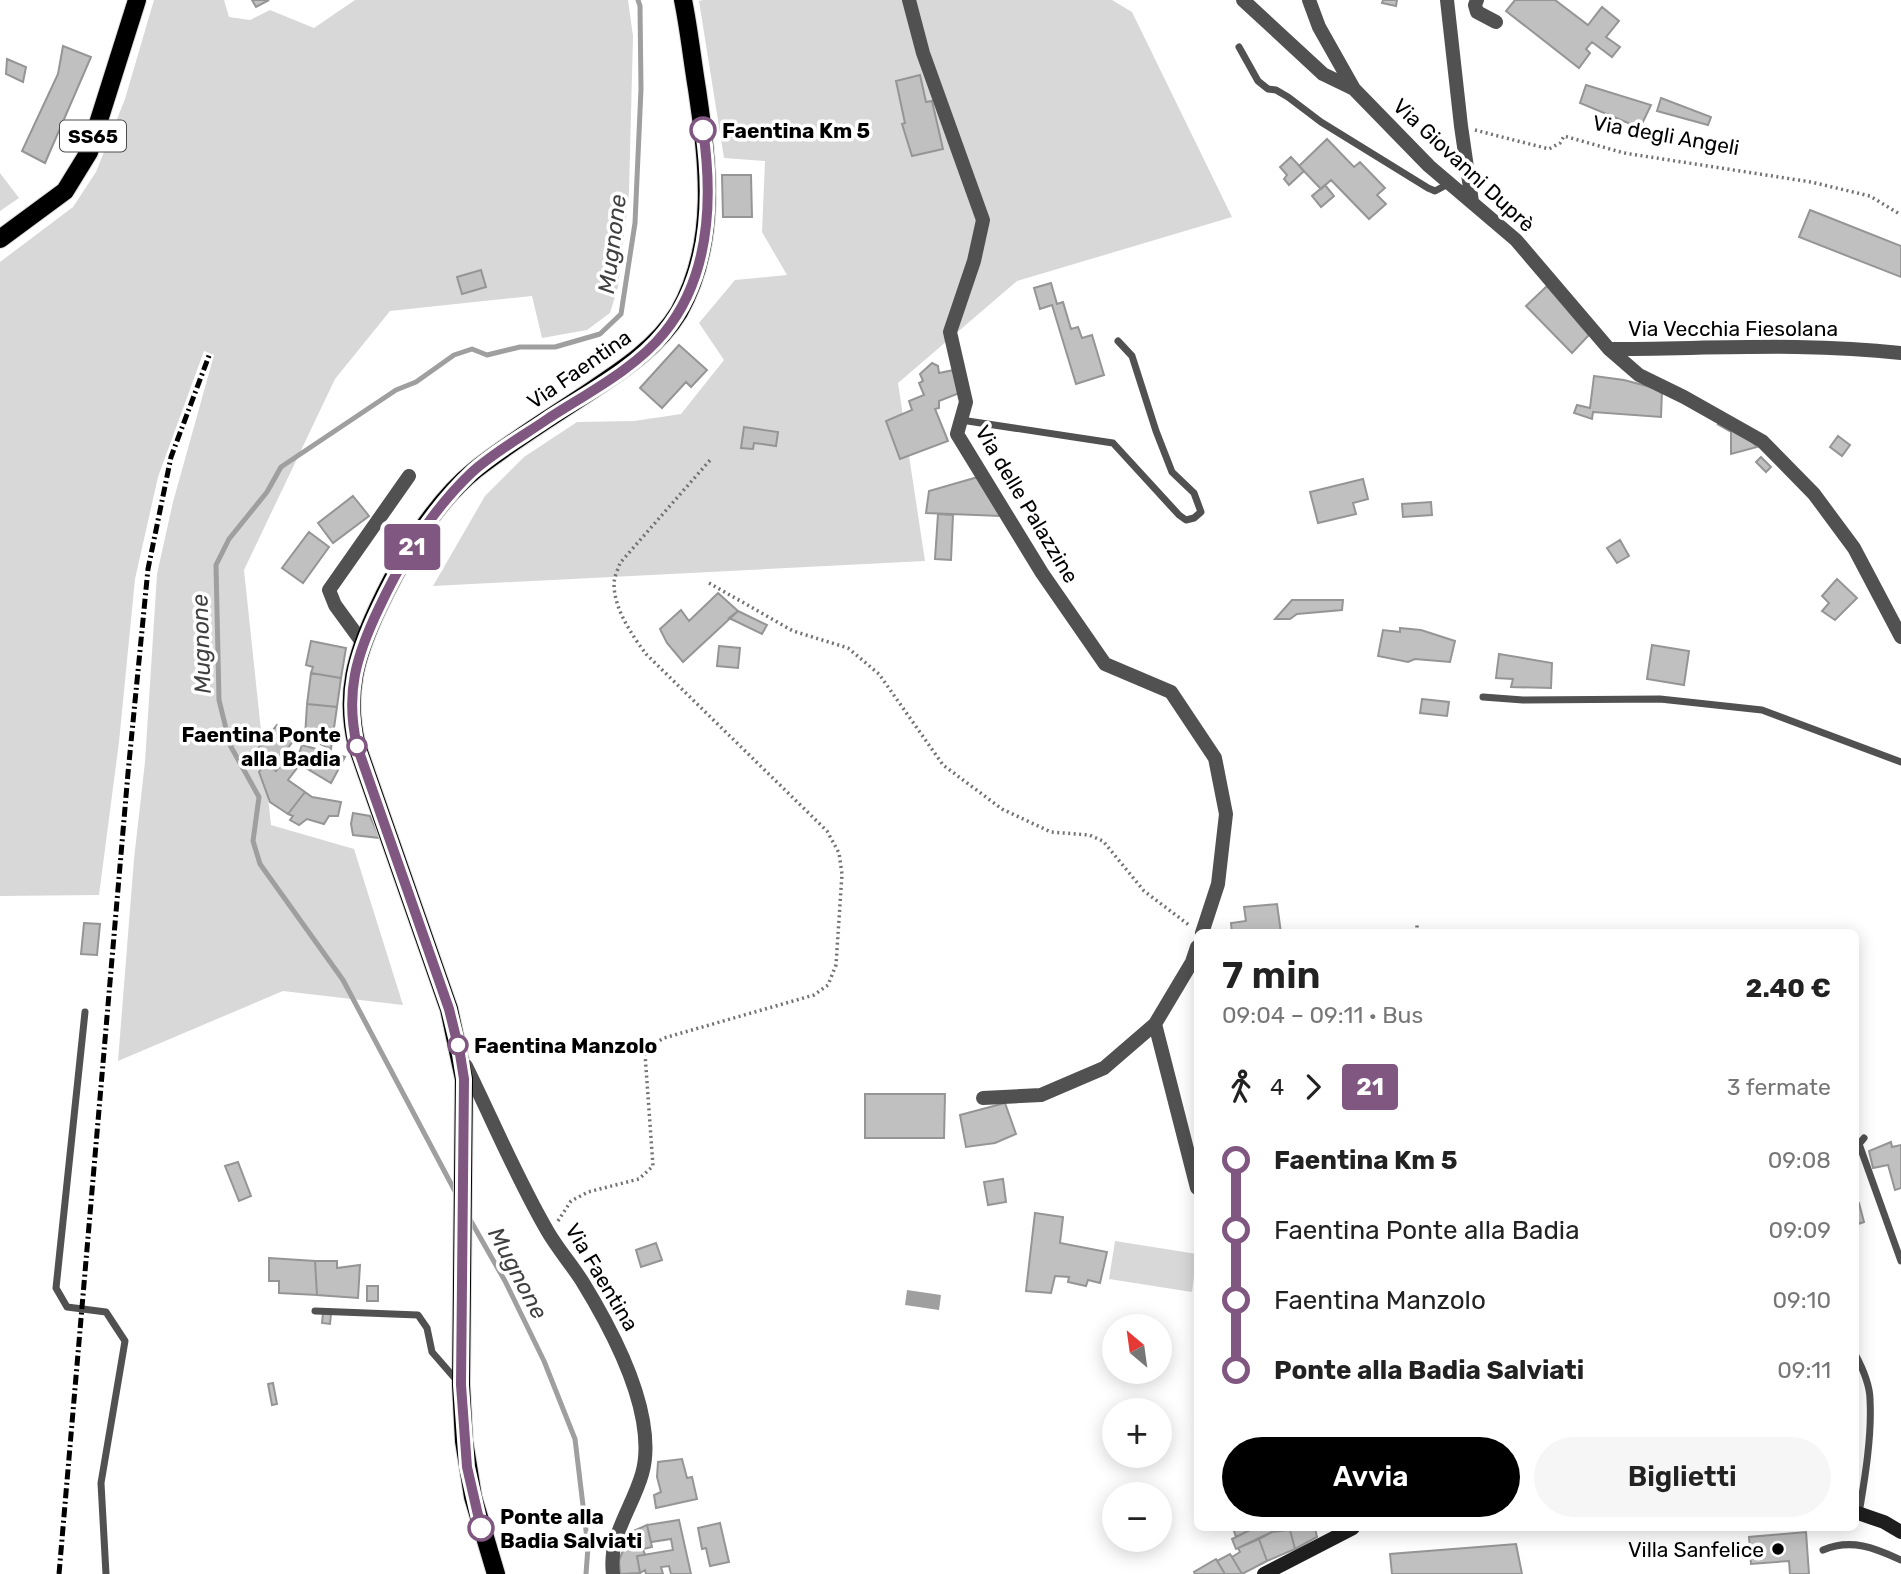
<!DOCTYPE html>
<html lang="it">
<head>
<meta charset="utf-8">
<style>
  body { margin:0; font-family:Rubik,sans-serif; background:#f6f6f6; color:#222; height:100vh; display:flex; flex-direction:column; font-size:26px; white-space:nowrap }
  * { box-sizing:border-box; margin:0 }
  p { font-size:23px; color:#767676 }
  .icon { flex:none; width:38px; height:38px; fill:none; stroke:currentColor; stroke-width:2; stroke-linecap:round; stroke-linejoin:round }
  .map { position:relative; flex:1; overflow:hidden }
  .details { position:absolute; left:1194px; top:929px; width:665px; height:602px; display:flex; flex-direction:column; background:#fff; border-radius:10px; box-shadow:0 4px 18px #0003 }
  .details>* { flex:none }
  .badge { padding:0 14px; border-radius:5px; font-size:24px; line-height:46px }
  .needle { width:46px; rotate:331deg }
  .tools { position:absolute; left:1102px; top:1314px; display:grid; gap:14px }
  .tools a { display:grid; place-items:center; width:70px; height:70px; border-radius:50%; background:#fff; box-shadow:0 4px 18px #0003; font-size:35px }
  .map>.badge { position:absolute; translate:-50% -50%; box-shadow:0 0 0 4px #fff }
  .legs { display:flex; align-items:center; gap:10px; height:77px; padding:0 28px; font-size:23px }
  .legs p { margin-inline-start:auto }
  .head { display:flex; align-items:center; justify-content:space-between; height:119px; padding:0 28px }
  h1 { font-size:38px; font-weight:600; line-height:52px }
  .action { display:flex; gap:14px; margin-top:auto; padding:14px 28px }
  .action a { flex:1; height:80px; border-radius:42px; background:#000; color:#fff; font-size:28px; font-weight:600; line-height:80px; text-align:center }
  .action a+a { background:#f6f6f6; color:#222 }
  ul { padding:0 28px; list-style:none }
  li { display:flex; align-items:center; gap:24px; height:70px; font-size:26px }
  li i { display:grid; place-items:center; width:10px; height:100%; margin:0 9px; background:currentColor }
  li i::after { content:''; width:18px; height:18px; margin:-9px; border:5px solid; border-radius:50%; background:#fff }
  li p { margin-inline-start:auto }
  li:first-child i { background:linear-gradient(#0000 50%,currentColor 0) }
  li:last-child i { background:linear-gradient(currentColor 50%,#0000 0) }
  .map>svg:first-child { display:block }
  .green { fill:#d8d8d8 }
  .water { fill:#9f9f9f }
  .lines { fill:none; stroke-linecap:round; stroke-linejoin:round }
  .stream { stroke:#9f9f9f; stroke-width:5 }
  .building { fill:#c0c0c0; stroke:#959595; stroke-width:2 }
  .primary-casing { stroke:#dbdbdb; stroke-width:20 }
  .path { stroke:#737373; stroke-width:3.5; stroke-dasharray:2 3.5; stroke-linecap:butt }
  .lane { stroke:#515151; stroke-width:7 }
  .street { stroke:#515151; stroke-width:14 }
  .secondary { stroke:#1e1e1e; stroke-width:14 }
  .primary { stroke:#000; stroke-width:18 }
  .rail { stroke:#000; stroke-width:5; stroke-dasharray:10 3.5 2 3.5; stroke-linecap:butt }
  .line-1-casing { stroke:#fff; stroke-width:16 }
  .line-1 { stroke:#805781; stroke-width:10 }
  .stop-1-dot { fill:#fff; stroke:#805781; stroke-width:3.5 }
  .poi-dot { fill:#000; stroke:#fff; stroke-width:2.5 }
  .labels { text-anchor:middle; dominant-baseline:central; stroke-width:7; stroke-linejoin:round; paint-order:stroke }
  .shield { fill:#fff; stroke:#4c4c4c; stroke-width:2 }
  .shield-label { font-size:19px; font-weight:bold; fill:#000 }
  .stop-label { font-size:21px; font-weight:bold; fill:#000; stroke:#fff; text-anchor:start }
  .street-label { font-size:21px; fill:#000; stroke:#fff }
  .poi-label { font-size:21px; fill:#000; stroke:#fff; text-anchor:end }
  .water-label { font-size:23px; font-style:italic; fill:#404040; stroke:#fff }
</style>
</head>
<body>
<div class="map">
<svg width="1901" height="1574" viewBox="0 0 1901 1574">
  <rect width="100%" height="100%" fill="#fff"/>
  <path class="green" d="M154 0H224L229 17 250 20 270 10 314 28 355 0H628L633 36 629 192 618 287 610 313 587 330 542 338 532 296 390 311 335 379 244 570 271 825 354 849 403 1005 283 991 118 1061 134 859 145 762 157 574 173 502 214 355 204 351 158 477 135 579 119 742 99 895 0 896V262L73 207 96 172 125 99Z
    M703 0H1112L1132 12 1232 217 1017 281 898 383 925 561 433 586 485 496 524 457 577 422 634 421 681 414 724 360 699 323 735 280 787 275 762 232 765 161 724 158 699 1Z
    M0 173 19 198 0 211Z
    M1115 1241 1197 1254 1192 1292 1109 1279Z"/>
  <path class="water" d="M907 1290 941 1295 939 1310 905 1305Z"/>
  <g class="lines">
    <path class="stream" d="M457 1195 343 980 260 864 253 841 259 797 230 745 219 700 216 565 229 539 267 492 281 467 396 390 416 382 454 355 472 349 487 355 520 347H555L600 334 621 314 635 223 641 89 640 6 638 0
      M468 1216 505 1281 544 1361 575 1439 588 1547 586 1574"/>
  </g>
  <path class="building" d="M252 0H269L256 7Z
    M1383 0H1397L1396 6 1382 3Z
    M1515 0H1555L1588 25 1602 7 1619 21 1606 37 1620 47 1612 57 1592 42 1586 49 1590 53 1579 68 1506 11Z
    M63 46 91 57 45 163 22 151 58 74Z
    M7 59 26 67 23 82 6 74Z
    M920 75 926 102 932 101 943 149 912 156 902 124 905 123 896 81Z
    M1586 85 1651 105 1640 128 1580 103Z
    M1661 98 1711 117 1708 125 1657 111Z
    M1327 139 1354 167 1360 162 1385 188 1377 195 1386 204 1369 219 1331 180 1321 189 1299 166Z
    M1291 157 1304 171 1289 185 1284 179 1287 175 1280 167Z
    M722 175H751L752 217H723Z
    M1325 185 1334 196 1321 207 1312 196Z
    M1810 210 1901 246V277L1799 237Z
    M481 270 486 287 462 294 457 277Z
    M1051 283 1057 304 1063 302 1071 329 1078 327 1082 338 1092 335 1104 375 1076 384 1052 305 1040 309 1034 288Z
    M1547 286 1589 335 1572 353 1526 306Z
    M679 345 707 370 691 387 686 382 662 408 640 388Z
    M932 363 938 366 939 373 954 370 962 392 939 401V408L935 409 948 441 900 459 886 421 912 410 909 401 924 395 919 383 923 381 920 374Z
    M1594 376 1624 380 1662 390 1661 417 1593 412 1592 419 1574 413 1577 405 1590 408Z
    M1717 424 1744 432 1757 447 1731 454V432Z
    M744 427 778 432 776 446 754 443 753 449 741 448Z
    M1838 436 1850 445 1842 456 1830 447Z
    M1761 457 1771 467 1766 472 1756 462Z
    M978 477 1000 516 926 513 929 491Z
    M1363 479 1368 499 1353 503 1356 514 1318 523 1310 492Z
    M353 496 369 516 333 543 318 523Z
    M1431 502 1432 515 1403 517 1402 504Z
    M938 514 953 515 951 560 935 559Z
    M309 532 329 547 303 583 282 568Z
    M1620 540 1629 556 1617 563 1607 548Z
    M1837 579 1857 598 1835 620 1822 611 1829 603 1822 596Z
    M718 593 738 611 683 662 667 643 660 629 681 610 689 621Z
    M1292 600H1343L1342 610 1297 614 1290 619H1275Z
    M738 611 767 625 762 634 729 618Z
    M1400 628 1421 630 1455 641 1450 662 1415 659 1408 662 1378 656 1383 630 1400 632Z
    M311 641 346 648 341 678 311 673 313 667 306 665Z
    M1652 645 1689 651 1684 685 1647 679Z
    M719 646 740 648 738 668 717 666Z
    M1499 654 1552 663 1551 688 1511 687 1513 679 1496 678Z
    M311 673 341 678 337 707 307 704Z
    M1422 699 1449 702 1447 716 1420 713Z
    M307 704 337 707 331 749 305 737Z
    M277 725 295 739 283 754 287 758 276 771 254 753Z
    M302 745 345 757 331 783 296 762Z
    M287 758 297 768 288 780 305 792 288 814 270 802 259 772 266 763 276 771Z
    M305 792 312 797 341 802 338 816H329L324 824 307 819 299 825 290 820 293 816 288 814Z
    M353 813 370 816 380 838 353 835 351 824Z
    M1277 904 1281 933H1232L1231 923 1246 921 1244 907Z
    M84 923 100 924 97 955 81 954Z
    M865 1094H945L944 1138H865Z
    M1005 1103 1016 1134 995 1143 966 1147 960 1115Z
    M1891 1142 1892 1147 1901 1145V1188L1895 1190 1888 1165 1873 1168 1869 1151Z
    M238 1162 251 1196 239 1201 225 1166Z
    M1003 1179 1006 1202 988 1205 984 1182Z
    M1859 1203 1864 1222 1855 1225V1204Z
    M1035 1213 1063 1217 1060 1243 1107 1252 1100 1283 1088 1280 1086 1286 1068 1282 1069 1277 1055 1276 1051 1293 1026 1291Z
    M656 1243 662 1260 641 1267 636 1250Z
    M269 1258 315 1261 317 1295 279 1293V1281H269Z
    M315 1261H337V1268L360 1265 358 1298 317 1295Z
    M367 1286H378V1301H367Z
    M323 1313 331 1314 330 1324 322 1323Z
    M273 1383 277 1404 272 1405 268 1384Z
    M682 1459 687 1478 692 1477 697 1499 656 1508 654 1495 661 1492 657 1477 658 1462Z
    M679 1520 691 1574H671L669 1566 661 1567 663 1574H646L645 1570 640 1573 637 1556 673 1550 671 1539 651 1542 647 1525Z
    M720 1523 729 1562 710 1566 706 1548 702 1549 698 1528Z
    M647 1525 652 1547 643 1549 645 1555 637 1556 640 1573 620 1574 619 1560 631 1532Z
    M1233 1528H1254L1236 1537Z
    M1254 1528H1270L1272 1532 1236 1549 1232 1539Z
    M1304 1528H1315L1317 1537 1295 1549 1290 1530Z
    M1290 1530 1295 1549 1267 1561 1259 1539 1272 1532Z
    M1806 1532 1809 1574H1790L1789 1561 1751 1564 1749 1537Z
    M1259 1539 1267 1561 1242 1574 1232 1557 1240 1552 1238 1548Z
    M1516 1544 1522 1574H1392L1390 1554Z
    M1230 1554 1232 1557 1242 1574H1225L1217 1561Z
    M1216 1559 1225 1574H1195L1194 1572Z"/>
  <g class="lines">
    <g class="primary-casing">
      <path id="primary" d="M0 239 65 191 89 152 137 0
        M496 1574 473 1497 464 1441 461 1385 464 1079 449 1009 357 746C344 694 356 655 378 608 401 559 432 505 475 470 508 444 545 421 580 398 616 374 656 350 679 312 718 242 708 164 697 89 692 59 689 29 683 0"/>
    </g>
    <path class="path" d="M1475 130 1549 149 1560 143 1564 136 1624 153 1811 182 1870 196 1901 215
      M709 583 793 631 848 648 879 674 943 765 1002 809 1051 832 1089 835 1103 841 1144 891 1189 925
      M1417 933V922
      M558 1221 571 1201 588 1192 639 1179 653 1166 645 1054 652 1045 664 1038 814 995 828 985 836 965 842 874 839 853 827 831 646 654C632 635 614 609 614 584 614 577 618 569 620 563L711 459"/>
    <path class="lane" d="M1239 47 1258 81 1268 89 1276 90 1288 97 1321 122 1428 188 1435 191 1450 183
      M961 420 1113 443 1179 515 1186 520 1194 518 1201 512 1194 493 1172 472 1156 431 1132 356 1118 341
      M1483 697 1523 700 1660 699 1762 710 1901 762
      M85 1012 56 1288 67 1307 106 1312 125 1341 101 1483 106 1574
      M1864 1138 1859 1144 1901 1261
      M315 1311 418 1315 427 1328 432 1352 459 1383
      M1855 1354C1862 1367 1870 1384 1870 1400 1872 1435 1865 1478 1859 1513
      M1823 1550C1851 1538 1875 1548 1901 1560"/>
    <path class="street" d="M909 0 923 53 983 220 974 261 950 332 966 402 957 434 1042 573 1105 664 1171 692 1215 758 1226 814 1218 884 1202 933
      M1243 0 1323 74 1354 89
      M1309 0 1319 27 1354 89 1429 166 1516 240 1609 349 1639 375 1684 397 1762 441 1814 494 1854 548 1901 637
      M1447 0 1461 126 1472 202
      M1477 0 1475 5 1477 12 1496 22
      M1609 349C1706 349 1804 342 1901 353
      M362 642 335 605 329 590 409 476
      M1197 947 1192 962 1155 1024 1197 1188
      M466 1066C493 1121 517 1179 548 1232 558 1249 571 1264 582 1281 606 1320 635 1375 643 1421 646 1438 647 1457 642 1474 632 1509 608 1536 613 1574
      M983 1098 1041 1095 1104 1068 1155 1024"/>
    <path class="secondary" d="M1855 1512 1884 1522 1901 1532
      M1264 1574 1353 1528"/>
    <use href="#primary" class="primary"/>
    <path class="rail" d="M59 1574 128 773 148 569 171 457 210 353"/>
  </g>
  <g class="lines">
    <g class="line-1-casing">
      <path id="line-1" d="M481 1528 467 1467 461 1385 464 1079 460 1054 449 1009 357 746C345 693 356 656 379 608 402 559 431 511 471 473 494 452 523 436 549 418 586 394 636 368 664 333 710 277 713 199 703 130"/>
    </g>
    <use href="#line-1" class="line-1"/>
  </g>
  <g class="stop-1-dot">
    <circle cx="703" cy="130" r="12"/>
    <circle cx="357" cy="746" r="9"/>
    <circle cx="458" cy="1045" r="9"/>
    <circle cx="481" cy="1528" r="12"/>
  </g>
  <circle class="poi-dot" cx="1778" cy="1549" r="7"/>
  <g class="labels">
    <rect class="shield" x="60" y="120.5" width="66" height="31" rx="5"/>
    <g class="shield-label">
      <text x="93" y="136">SS65</text>
    </g>
    <g class="stop-label">
      <text x="722" y="130">Faentina Km 5</text>
      <text x="341" y="734" text-anchor="end">Faentina Ponte<tspan x="341" dy="24">alla Badia</tspan></text>
      <text x="474" y="1045">Faentina Manzolo</text>
      <text x="500" y="1516">Ponte alla<tspan x="500" dy="24">Badia Salviati</tspan></text>
    </g>
    <g class="street-label">
      <text transform="translate(1666 135) rotate(10)">Via degli Angeli</text>
      <text transform="translate(1464 165) rotate(43)">Via Giovanni Duprè</text>
      <text x="1733" y="328">Via Vecchia Fiesolana</text>
      <text transform="translate(579 369) rotate(-35)">Via Faentina</text>
      <text transform="translate(1027 504) rotate(59)">Via delle Palazzine</text>
      <text transform="translate(602 1277) rotate(59)">Via Faentina</text>
    </g>
    <g class="poi-label">
      <text x="1764" y="1549">Villa Sanfelice</text>
    </g>
    <g class="water-label">
      <text transform="translate(612 244) rotate(-83)">Mugnone</text>
      <text transform="translate(201 644) rotate(-92)">Mugnone</text>
      <text transform="translate(518 1273) rotate(62)">Mugnone</text>
    </g>
  </g>
</svg>
<div class="tools">
<a><svg class="needle" viewBox="-14 -14 28 28"><path d="M0-13l5 13h-10z" fill="#e53935"/><path d="M0 13l5-13h-10z" fill="#767676"/></svg></a>
<a>+</a>
<a>−</a>
</div>
<b class="badge" style="left:412px;top:547px;background:#805781;color:#fff">21</b>
<section class="details">
<div class="head"><div><h1>7 min</h1><p>09:04 – 09:11 · Bus</p></div><b>2.40 €</b></div>
<div class="legs"><svg class="icon" aria-label="walk" viewBox="0 0 24 24"><circle cx="13" cy="4" r="2"/><path d="M13 8l-2 6 4 7M11 14l-3 7M7 12l3-4h3l4 4"/></svg>4<svg class="icon" aria-label="forward" viewBox="0 0 24 24"><path d="M9 5l7 7-7 7"/></svg><b class="badge" style="background:#805781;color:#fff">21</b><p>3 fermate</p></div>
<ul>
<li><i style="color:#805781"></i><b>Faentina Km 5</b><p>09:08</p></li>
<li><i style="color:#805781"></i><span>Faentina Ponte alla Badia</span><p>09:09</p></li>
<li><i style="color:#805781"></i><span>Faentina Manzolo</span><p>09:10</p></li>
<li><i style="color:#805781"></i><b>Ponte alla Badia Salviati</b><p>09:11</p></li>
</ul>
<div class="action"><a>Avvia</a><a>Biglietti</a></div>
</section>
</div>
</body>
</html>
